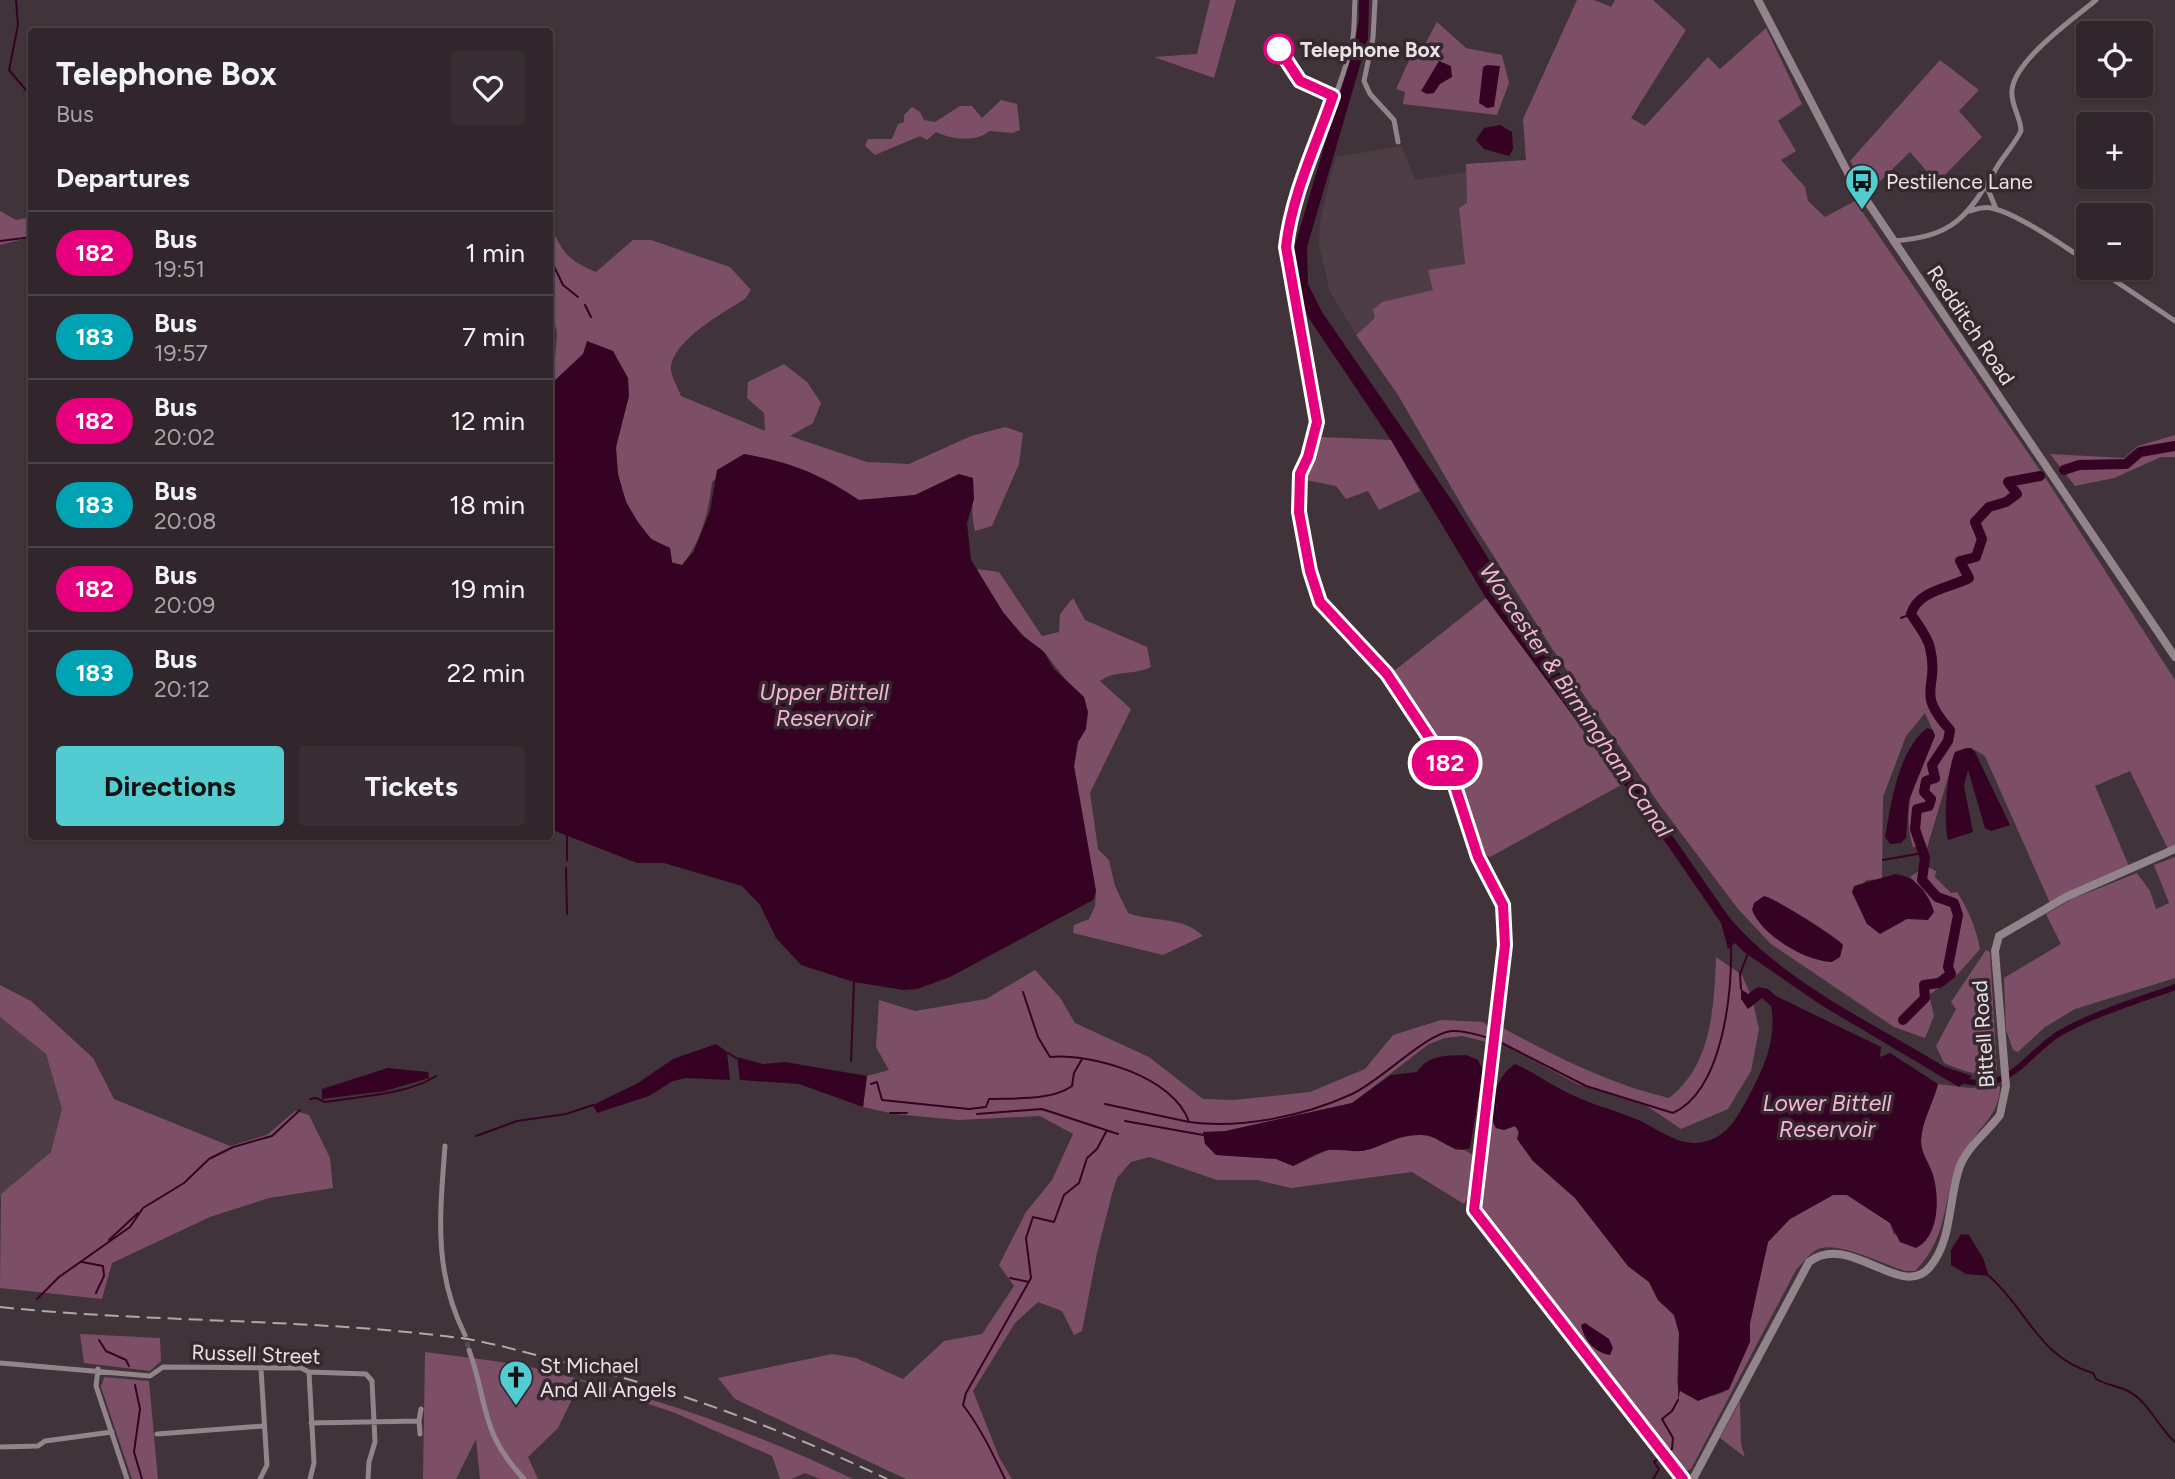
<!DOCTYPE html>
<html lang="en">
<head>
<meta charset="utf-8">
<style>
  body { margin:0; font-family:Figtree,sans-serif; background:#382e33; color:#f1f3f6; height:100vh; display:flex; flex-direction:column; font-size:26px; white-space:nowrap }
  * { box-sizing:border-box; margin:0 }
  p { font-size:23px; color:#a8a5a9 }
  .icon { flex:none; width:38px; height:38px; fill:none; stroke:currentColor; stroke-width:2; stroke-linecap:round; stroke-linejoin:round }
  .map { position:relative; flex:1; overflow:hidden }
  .details { position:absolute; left:28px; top:28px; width:525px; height:812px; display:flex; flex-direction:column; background:#30262b; border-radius:7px; box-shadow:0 2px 5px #0004,0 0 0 2px #4b4347 }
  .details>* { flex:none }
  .badge { padding:0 14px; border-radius:23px; font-size:24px; line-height:46px }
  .tools { position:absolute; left:2076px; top:21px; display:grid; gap:14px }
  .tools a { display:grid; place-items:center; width:77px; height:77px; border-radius:7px; background:#30262b; box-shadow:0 2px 5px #0004,0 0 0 2px #4b4347; font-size:35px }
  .map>.badge { position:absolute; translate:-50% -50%; box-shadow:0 0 0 4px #fff }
  h2 { padding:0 28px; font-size:26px; line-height:63px }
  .round { display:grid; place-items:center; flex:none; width:74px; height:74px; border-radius:7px; background:#382e33 }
  .headline { display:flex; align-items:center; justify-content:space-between; height:119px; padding:0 28px }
  h1 { font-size:33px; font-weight:700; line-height:52px }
  .button { display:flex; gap:14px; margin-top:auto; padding:14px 28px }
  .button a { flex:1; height:80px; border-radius:7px; background:#52ccd0; color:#111; font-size:28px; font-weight:700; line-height:80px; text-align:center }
  .button a+a { background:#382e33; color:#f1f3f6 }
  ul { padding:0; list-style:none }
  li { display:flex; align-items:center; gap:21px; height:84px; padding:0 28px; border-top:2px solid #4b4347 }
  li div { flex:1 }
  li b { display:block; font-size:26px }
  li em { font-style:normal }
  li .badge { min-width:77px; font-weight:700; text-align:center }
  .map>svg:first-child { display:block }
  .built { fill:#4f3d46 }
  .green { fill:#7d4f66 }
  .water { fill:#360223 }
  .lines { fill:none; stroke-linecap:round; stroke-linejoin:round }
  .stream { stroke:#360223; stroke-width:2 }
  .canal { stroke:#360223; stroke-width:6 }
  .river { stroke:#360223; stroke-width:10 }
  .street-tunnel { stroke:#594d53; stroke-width:5; stroke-dasharray:5 2.5; stroke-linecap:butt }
  .street { stroke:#93848b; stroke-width:5 }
  .secondary { stroke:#93848b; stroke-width:8 }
  .rail { stroke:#b1a7ab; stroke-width:2; stroke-dasharray:14 7; stroke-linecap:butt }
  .line-casing { stroke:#fff; stroke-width:16 }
  .line { stroke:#e6007e; stroke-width:10 }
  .stop-dot { fill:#fff; stroke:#e6007e; stroke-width:3.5 }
  .labels { text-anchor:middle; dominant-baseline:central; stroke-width:7; stroke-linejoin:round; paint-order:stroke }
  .stop-label { font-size:21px; font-weight:bold; fill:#e9e1e4; stroke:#35292f; text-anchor:start }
  .poi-label { font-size:21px; fill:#e9e1e4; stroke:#35292f; text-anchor:start }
  .street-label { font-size:21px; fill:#e9e1e4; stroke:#35292f }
  .water-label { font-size:23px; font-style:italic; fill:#f6b5d6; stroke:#35292f }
</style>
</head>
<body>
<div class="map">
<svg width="2175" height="1479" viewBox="0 0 2175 1479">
  <rect width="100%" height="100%" fill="#403339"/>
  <path class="built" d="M1402 146 1415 180 1466 172 1467 203 1459 209 1465 265 1428 270 1434 290 1382 302 1375 318 1356 334 1330 292 1319 245 1320 221 1331 175 1336 157Z
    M0 1017 46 1054 62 1109 51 1152 1 1194 0 1199Z"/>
  <path class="green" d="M1210 0H1236L1214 78 1154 57 1197 54Z
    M1577 0H1594L1611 7 1615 0H1653L1686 30 1631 118 1645 126 1708 57 1720 69 1766 28 1802 104 1778 121 1796 151 1781 160 1805 187 1808 201 1825 217 1855 201 2052 488 2175 680V846L2168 849 2130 771 2095 786 2129 866 2050 903 1985 756 1971 748 1950 771 1927 848 1913 847C1900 805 1917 774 1935 736L1925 713 1906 736 1883 797 1882 879 1867 880 1852 892 1867 924 1915 881 1910 877 1926 866 1936 871 1935 877 1951 893 1957 892C1967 907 1977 930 1980 949L1958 974 1929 995 1934 1016 1925 1038 1894 1027 1771 944 1738 909 1659 804 1553 650 1465 511 1398 395 1356 335 1375 318 1373 310 1382 302 1433 290 1428 270 1465 264 1459 208 1467 203 1466 164 1526 160 1523 119Z
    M1437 22 1466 48 1502 55 1509 83 1497 115 1403 104 1405 92 1396 89 1410 58 1417 59Z
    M1940 60 1979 90 1959 111 1982 137 1937 183 1910 152 1869 192 1850 161Z
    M1001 100 1017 104 1020 130 1013 133 989 131C977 143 950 139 936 132L927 140 920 136 875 155 865 146 868 139H892L898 124 904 122V115L912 107 920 112 924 120 935 122 960 106H972L982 118Z
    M0 211 16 220 31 217V237L0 245Z
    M550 224C562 252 567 260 596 272L633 240H651L730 267 751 290 745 299C724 312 670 342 671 370 672 378 678 388 681 396L765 431 764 413 747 398 748 382 784 364 807 382 821 403 813 423 790 436 867 462 909 464 971 436 1005 427 1023 433 1019 464 992 526 975 531C970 513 974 497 973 478L959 475 915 495 859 500C820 474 790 462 744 454L712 482C709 511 701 542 682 565L672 562 670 548C664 545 656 543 651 538 628 518 615 478 616 448 618 423 630 403 628 378L583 354 550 385V362L555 358 557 333 550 301Z
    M2175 435V457H2161L2114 478 2075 486 2050 454 2124 458 2138 446Z
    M1321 437 1391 440 1420 491 1379 510 1368 491 1346 499 1336 486 1306 480Z
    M977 569 999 572 1042 636 1059 632 1060 614 1073 598 1085 620 1147 647 1151 667C1133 676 1117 669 1100 681L1131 709 1090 793 1098 849 1109 860 1115 886 1128 913C1155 923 1181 915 1203 936L1163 955 1073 933 1074 925 1089 919 1095 906 1096 891 1074 766 1078 742 1086 729 1084 697C1065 681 1059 671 1045 653 1039 646 1030 642 1024 636 1004 617 989 593 977 569Z
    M1486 598 1623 784 1490 857 1483 854 1449 762 1394 671Z
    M2175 857V978L2075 1009 2045 1027 2018 1052 2013 1050 2006 1030 2004 978 2061 944 2046 914 2072 899 2137 873 2150 891 2156 909 2169 903 2154 865Z
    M1986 950 1990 952 1997 1072C1983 1079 1958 1069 1944 1063L1936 1046 1956 1009 1951 1002Z
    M1716 957 1742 975 1752 998 1759 1029 1751 1071 1728 1109 1681 1129 1647 1106 1577 1084 1501 1043V1027C1555 1056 1609 1084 1669 1098 1712 1065 1714 1007 1716 957Z
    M1035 970 1061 999 1075 1023 1149 1057 1203 1099 1234 1100 1310 1092 1365 1069 1393 1035 1441 1020 1483 1022 1488 1026 1487 1042 1462 1036 1445 1038 1429 1044 1352 1103 1225 1131 1203 1133 1216 1155 1276 1159 1293 1166 1328 1150 1363 1151 1394 1137 1420 1134 1430 1135 1456 1150H1464L1475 1156 1471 1195 1464 1204 1412 1172 1291 1188 1257 1180H1217L1150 1157 1131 1162 1117 1178 1112 1194 1097 1253 1082 1331 1074 1335 1062 1311 1038 1302 1015 1323 973 1391 999 1457 1012 1479H906L735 1399 718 1378 832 1354 856 1358 903 1379 944 1341 982 1334 1014 1286 999 1265 1026 1212 1052 1180 1073 1134 1040 1116 959 1120 894 1114 863 1107 867 1076 889 1070 876 1047 879 1000 915 1011 986 999Z
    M0 985 31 1001 93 1058 114 1099 230 1146 267 1135 295 1111 309 1115 330 1158 333 1188 269 1198 210 1217 112 1263 102 1299 0 1288 1 1194 51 1152 62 1109 46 1054 0 1017Z
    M1938 1084 1970 1088 2000 1086C2000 1115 1979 1126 1965 1151 1940 1191 1953 1233 1915 1271H1905C1885 1265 1835 1239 1816 1250 1809 1254 1802 1264 1796 1270L1691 1469 1684 1472 1478 1205 1485 1145 1492 1121 1496 1128 1504 1130 1515 1126 1533 1161 1575 1198 1628 1266 1649 1282 1658 1300 1674 1315 1679 1333 1677 1384C1684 1400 1716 1399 1729 1389L1749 1342 1750 1323 1768 1242 1790 1219 1833 1195H1847L1890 1223 1894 1235 1935 1217C1936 1202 1937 1187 1932 1173 1928 1161 1922 1154 1921 1142 1921 1121 1933 1104 1938 1084Z
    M80 1334 160 1338 161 1361 150 1371 84 1363Z
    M425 1352C460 1357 495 1360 530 1367 641 1392 751 1430 853 1479H820L805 1473 791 1479H780L772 1456 675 1413 581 1381 558 1428 528 1457 538 1479H480L476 1439 456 1479H423Z
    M104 1377 149 1381 158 1479H132L101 1387Z
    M1740 1401 1741 1444 1745 1457 1720 1438Z"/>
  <path class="water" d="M1359 0H1369L1368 38 1307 247 1308 284 1322 312 1455 505 1564 680 1729 917C1785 983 1871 1022 1945 1067L1972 1076 1959 1087 1821 1005 1744 952 1735 943 1728 949 1721 923 1653 824 1486 598 1391 440 1308 317 1295 280 1294 248 1352 53 1359 21Z
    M1439 61 1451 66 1452 77 1440 84 1434 93 1427 94 1421 91Z
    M1487 65 1500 66 1494 107 1487 108 1479 103 1483 67Z
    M1500 125 1512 132 1513 149 1509 156 1484 149 1476 140 1484 128Z
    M587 341 613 351 628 378 629 396 616 447 618 474 626 502 638 522 651 539 670 548 672 563 682 565 694 551 710 511 717 470 744 454C790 462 820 474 859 500L915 495 959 474 973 478 974 499 967 523 971 560 1003 612 1023 636 1044 652 1054 669 1084 697 1088 712 1086 729 1078 742 1074 766 1096 891 1093 900 950 977 917 989 903 990 854 982 801 965 776 938 760 905 742 886 664 863H637L550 829V385L583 354Z
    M1927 728 1933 730 1935 736 1909 800 1906 838 1901 843 1890 844 1885 837C1892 801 1897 753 1927 728Z
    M1966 748H1971L1975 752 2010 825 1991 831 1985 828 1968 770 1964 786 1973 832 1948 840C1943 820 1947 770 1955 752Z
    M1895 874C1915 876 1929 893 1934 912L1928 920 1907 919 1880 934 1867 924 1852 892 1854 886Z
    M1764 896C1773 897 1838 938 1843 945L1840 957 1832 962C1804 961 1762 935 1752 910L1754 903Z
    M1758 987 1768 989 1776 996 1881 1047 1880 1057 1890 1053 1938 1084C1933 1104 1922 1120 1921 1141 1921 1154 1928 1161 1932 1172 1940 1194 1940 1237 1916 1248L1900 1242 1890 1223 1847 1195H1833L1790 1219 1768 1242 1750 1323V1342L1729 1389 1698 1401 1680 1391 1678 1400 1679 1333 1674 1315 1658 1300 1649 1282 1628 1266 1575 1198 1533 1161 1517 1139 1519 1131 1515 1126 1504 1130 1496 1128C1484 1109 1498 1074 1515 1064 1532 1071 1546 1082 1562 1090 1586 1103 1611 1109 1636 1119 1660 1129 1682 1151 1710 1140 1731 1133 1741 1110 1751 1092 1765 1066 1777 1036 1771 1006L1762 998 1748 1009 1741 999V989L1748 994Z
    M716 1044 727 1052 730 1080 686 1078 673 1081 649 1096 597 1113 593 1105 638 1083 673 1059Z
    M1466 1055 1478 1060 1483 1070 1470 1148C1451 1155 1439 1134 1420 1135 1395 1135 1381 1148 1362 1151 1351 1152 1339 1148 1329 1150 1317 1152 1304 1161 1293 1166L1276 1159 1216 1155 1205 1144 1203 1132 1226 1131 1352 1103 1391 1075 1417 1072C1429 1054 1445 1056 1466 1055Z
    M737 1057 763 1064 785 1062 867 1076 863 1107 799 1084 740 1080Z
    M388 1068 428 1072 429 1078 385 1091 322 1099V1089Z
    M1961 1234 1969 1235 1983 1258 1989 1276 1966 1274 1951 1265V1250Z
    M1585 1323 1609 1339 1613 1348 1610 1355C1595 1353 1584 1340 1581 1325Z"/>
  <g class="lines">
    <path class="stream" d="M16 0 18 25 9 70 32 97
      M0 241 32 237
      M550 258 563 285 578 297
      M585 305 591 317
      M1901 618 1911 614
      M567 834V860
      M1883 860 1923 853
      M566 868 567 914
      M1741 989 1740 974 1748 953
      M1023 992 1038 1037 1050 1057C1093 1053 1174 1077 1189 1122 1241 1129 1305 1116 1352 1094 1381 1081 1426 1033 1452 1031 1465 1030 1477 1035 1489 1038
      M1500 1042 1586 1086 1673 1113C1723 1090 1732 994 1731 945
      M728 1053 736 1058
      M851 1061 854 982
      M871 1084 877 1082 882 1100 969 1109 986 1107 989 1099C1014 1098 1051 1101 1072 1086L1074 1073 1082 1059
      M310 1099 316 1098 325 1102C360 1096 407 1095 436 1076
      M1105 1104 1189 1122
      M890 1113H907
      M977 1114 1042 1109 1118 1134
      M1476 1114H1479
      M1489 1116H1493
      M1125 1121 1203 1135
      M476 1136 517 1121 566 1114 593 1105
      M109 1240 138 1213
      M82 1262 103 1266 104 1276 96 1293
      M1989 1276C2027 1309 2039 1358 2093 1373L2096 1379C2106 1385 2119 1386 2128 1391 2149 1402 2158 1427 2175 1442
      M1010 1278 1029 1282
      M37 1299 59 1277 130 1227 143 1208 184 1183 209 1159 233 1147 272 1136 300 1110
      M99 1340 106 1351 126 1360 129 1366
      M135 1385 140 1409 134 1452 142 1479
      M1668 1451 1672 1449 1673 1438 1662 1419 1672 1411 1678 1400
      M1005 1479C993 1454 980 1427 963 1405L966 1393 1031 1278 1026 1238 1033 1217 1054 1222 1064 1195 1079 1183 1087 1158 1097 1149 1107 1130
      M1653 1479 1659 1469 1654 1462 1660 1457"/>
    <path class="canal" d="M1958 1079C2010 1096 2025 1054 2060 1033 2095 1013 2137 1001 2175 987"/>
    <path class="river" d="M2064 470 2079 465 2126 464 2140 452 2175 446
      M1903 1020 1925 998 1924 985 1939 983 1951 974 1948 967 1958 915 1954 903 1937 897 1922 880 1925 858 1915 829 1917 809 1929 806 1931 799 1924 792 1926 781 1935 778 1932 765 1948 741 1950 730C1914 690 1940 690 1930 648 1928 636 1917 624 1911 614 1918 590 1950 588 1969 578L1960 561 1976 557 1982 539 1975 522 1989 507 2006 502 2017 494 2008 482 2040 476"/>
    <path class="street-tunnel" d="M465 1335 469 1350"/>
    <path class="street" d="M1355 0C1354 14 1355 29 1352 43 1335 113 1295 175 1286 247L1317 422 1308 457 1300 474 1299 512 1310 571 1320 602 1387 674 1452 777 1478 857 1503 905 1505 945 1474 1210 1683 1479
      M1375 0 1373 38 1364 81 1370 94 1394 120 1398 142
      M1987 187 1996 209
      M1970 211C1977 209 1984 206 1991 208 2017 213 2065 247 2088 262
      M1894 241C1955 236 1967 217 1997 167 2004 155 2014 145 2021 131 2021 117 2010 104 2012 90 2015 60 2074 18 2096 0
      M2096 268 2175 321
      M445 1146C440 1214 433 1271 465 1335
      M469 1350C489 1405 479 1431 524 1479
      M0 1363 150 1376 163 1367 301 1368 309 1372 366 1374 372 1381 375 1442 369 1462 368 1479
      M98 1369 96 1386 127 1479
      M309 1372 314 1463 310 1479
      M419 1421 421 1409
      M311 1423 419 1421 420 1434
      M157 1434 263 1426
      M0 1447 38 1446 45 1441 112 1432
      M260 1479 267 1465 261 1369"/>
    <path class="secondary" d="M1758 0 1848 173 2175 657
      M1693 1479 1809 1262C1850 1231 1900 1300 1929 1268 1953 1241 1948 1198 1960 1166 1968 1146 1987 1132 2000 1115L2006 1086 1995 951 1999 936 2066 897 2175 849"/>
    <path class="rail" d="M0 1307C153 1323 307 1318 460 1338 490 1342 519 1351 548 1358 666 1386 778 1427 887 1479"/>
  </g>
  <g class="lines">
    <g class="line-casing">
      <path id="line" d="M1279 49 1300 81 1333 96C1316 146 1292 194 1286 247L1317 422 1308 457 1300 474 1299 512 1310 571 1320 602 1387 674 1438 751 1452 777 1478 857 1503 905 1505 945 1474 1210 1683 1479"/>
    </g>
    <use href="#line" class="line"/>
  </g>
  <defs>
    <g id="bus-pin" transform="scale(1.75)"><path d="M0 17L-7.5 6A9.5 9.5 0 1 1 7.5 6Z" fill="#52ccd0" stroke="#35292f"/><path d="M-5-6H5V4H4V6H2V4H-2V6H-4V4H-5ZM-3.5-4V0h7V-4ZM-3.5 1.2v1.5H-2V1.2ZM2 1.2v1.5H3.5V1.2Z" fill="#111"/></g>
    <g id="church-pin" transform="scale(1.75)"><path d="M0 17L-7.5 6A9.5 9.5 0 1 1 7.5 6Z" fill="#52ccd0" stroke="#35292f"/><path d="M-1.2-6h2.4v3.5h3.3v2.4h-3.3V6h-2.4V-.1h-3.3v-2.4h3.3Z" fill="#111"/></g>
  </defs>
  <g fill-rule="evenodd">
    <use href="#bus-pin" x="1862" y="181"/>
    <use href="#church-pin" x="516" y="1377"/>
  </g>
  <circle class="stop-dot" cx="1279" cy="49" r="14"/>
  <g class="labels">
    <g class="stop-label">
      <text x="1300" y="49">Telephone Box</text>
    </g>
    <g class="poi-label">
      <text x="1886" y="181">Pestilence Lane</text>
      <text x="540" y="1365">St Michael<tspan x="540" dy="24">And All Angels</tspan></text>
    </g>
    <g class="street-label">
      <text transform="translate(1971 325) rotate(56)">Redditch Road</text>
      <text transform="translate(1983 1034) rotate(-94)">Bittell Road</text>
      <text transform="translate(256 1354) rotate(2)">Russell Street</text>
    </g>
    <g class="water-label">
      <text x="824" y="692">Upper Bittell<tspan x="824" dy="26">Reservoir</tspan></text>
      <text transform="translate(1576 700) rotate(56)">Worcester &amp; Birmingham Canal</text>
      <text x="1827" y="1103">Lower Bittell<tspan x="1827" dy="26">Reservoir</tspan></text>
    </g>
  </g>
</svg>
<div class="tools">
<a><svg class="icon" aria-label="locate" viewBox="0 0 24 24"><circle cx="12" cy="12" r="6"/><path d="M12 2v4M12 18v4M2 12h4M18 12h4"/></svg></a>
<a>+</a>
<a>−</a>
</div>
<b class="badge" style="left:1445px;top:763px;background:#e6007e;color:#fff">182</b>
<section class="details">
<div class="headline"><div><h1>Telephone Box</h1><p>Bus</p></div><a class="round"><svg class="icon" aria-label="heart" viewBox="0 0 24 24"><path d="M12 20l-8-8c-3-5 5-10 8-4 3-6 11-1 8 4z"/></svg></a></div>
<h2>Departures</h2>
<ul>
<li><span class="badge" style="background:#e6007e;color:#fff">182</span><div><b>Bus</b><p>19:51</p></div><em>1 min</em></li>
<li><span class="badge" style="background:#00a3b4;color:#fff">183</span><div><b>Bus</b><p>19:57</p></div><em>7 min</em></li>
<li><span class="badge" style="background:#e6007e;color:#fff">182</span><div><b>Bus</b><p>20:02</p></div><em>12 min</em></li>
<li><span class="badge" style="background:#00a3b4;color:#fff">183</span><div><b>Bus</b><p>20:08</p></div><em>18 min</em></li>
<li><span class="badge" style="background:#e6007e;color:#fff">182</span><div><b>Bus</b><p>20:09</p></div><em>19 min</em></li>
<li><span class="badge" style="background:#00a3b4;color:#fff">183</span><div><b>Bus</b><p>20:12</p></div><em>22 min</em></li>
</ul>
<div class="button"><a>Directions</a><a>Tickets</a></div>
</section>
</div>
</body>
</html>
